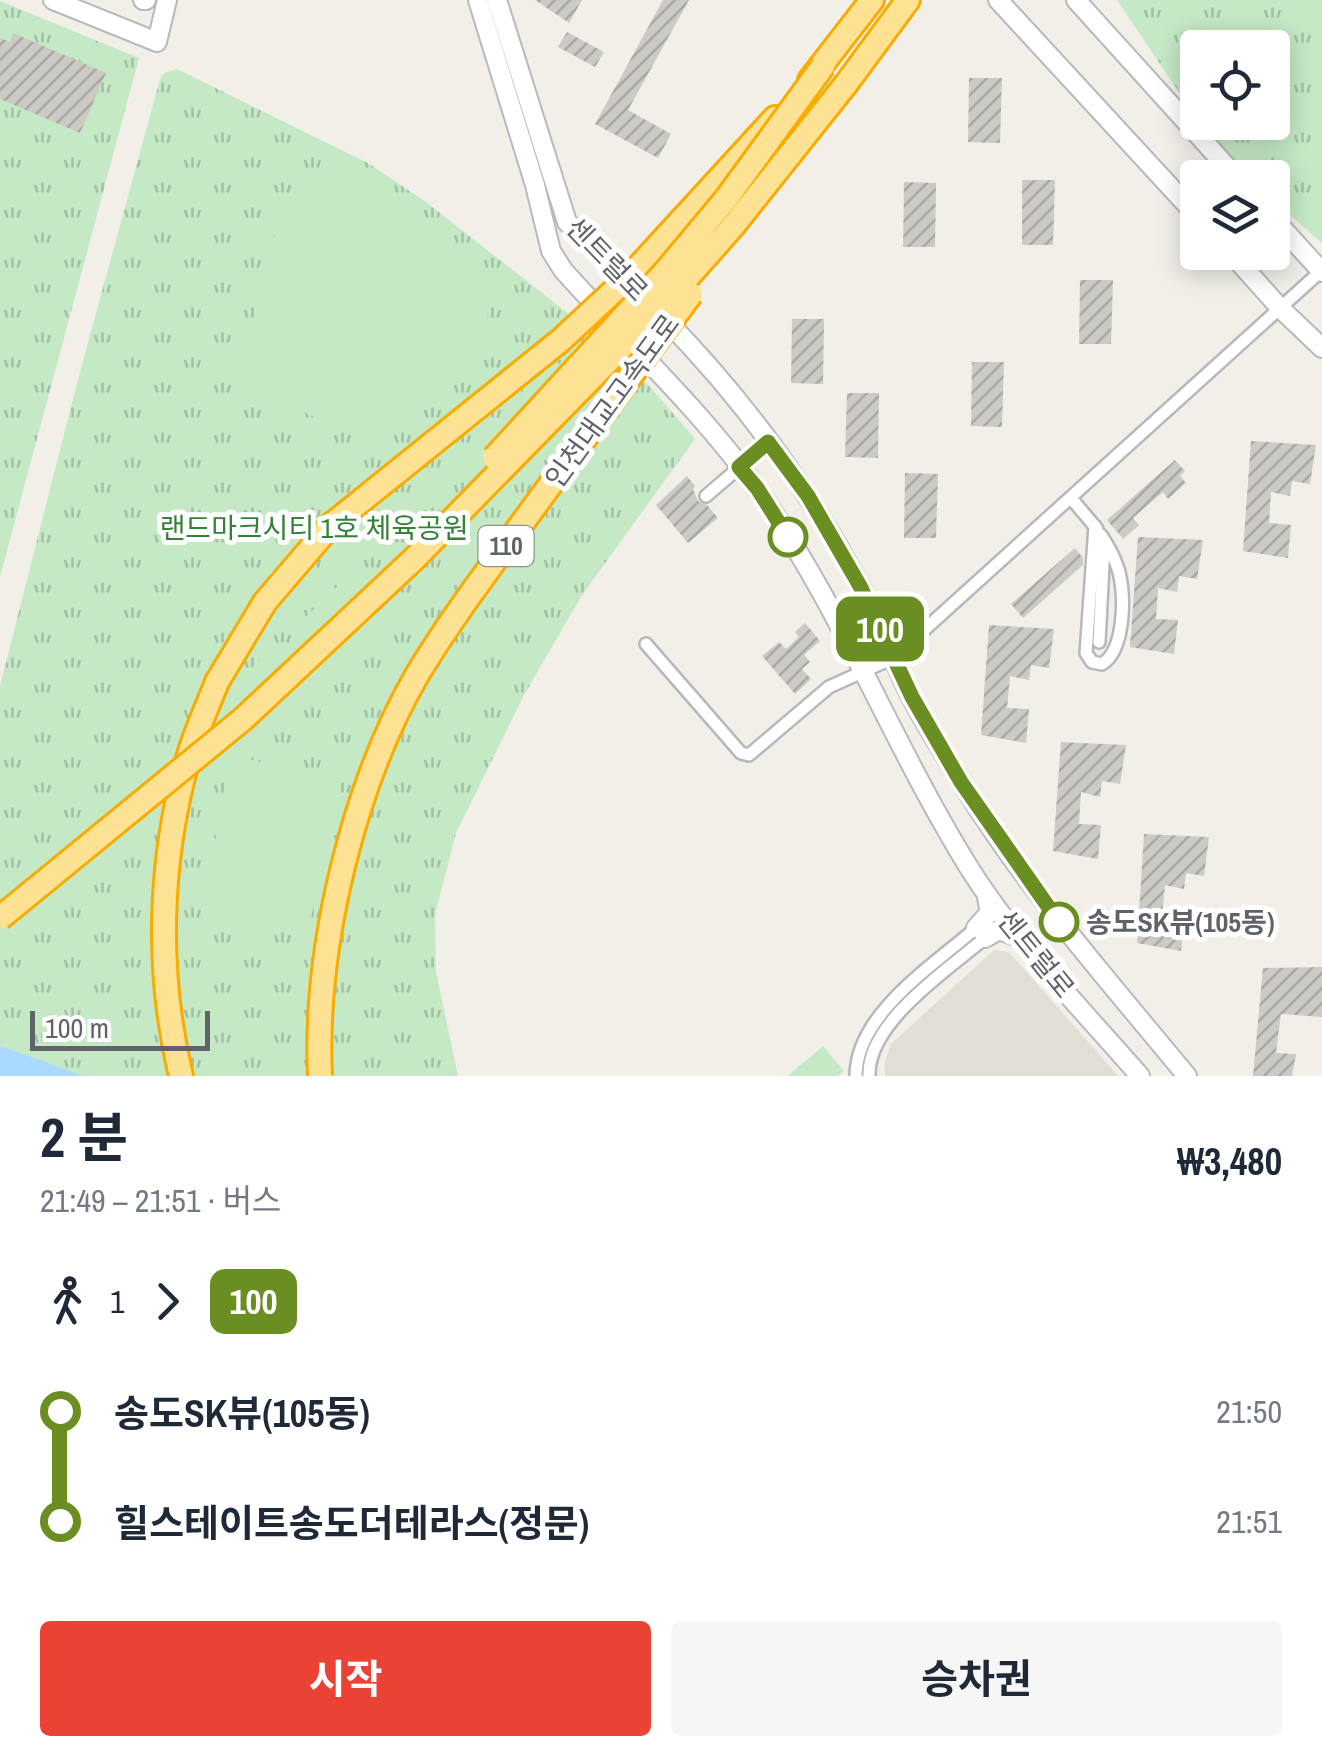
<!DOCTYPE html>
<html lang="ko">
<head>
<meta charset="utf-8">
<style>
  body { margin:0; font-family:"Archivo Narrow","Noto Sans KR",sans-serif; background:#f6f6f7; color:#1f2937; height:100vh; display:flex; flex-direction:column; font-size:38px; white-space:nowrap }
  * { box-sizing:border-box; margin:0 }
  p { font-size:32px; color:#747a83 }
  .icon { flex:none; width:55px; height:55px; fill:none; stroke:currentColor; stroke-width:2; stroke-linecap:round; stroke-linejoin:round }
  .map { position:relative; height:1076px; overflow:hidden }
  .details { display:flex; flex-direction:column; background:#fff; flex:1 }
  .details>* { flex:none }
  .badge { padding:0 20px; border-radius:15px; font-size:35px; line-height:65px }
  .tools { position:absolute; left:1180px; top:30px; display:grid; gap:20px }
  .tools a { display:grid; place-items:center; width:110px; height:110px; border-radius:10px; background:#fff; box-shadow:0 5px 25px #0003; font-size:50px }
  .scale { position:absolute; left:30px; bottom:25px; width:180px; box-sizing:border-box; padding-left:10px; border:5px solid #5f6368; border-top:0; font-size:28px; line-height:35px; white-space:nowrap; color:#5f6368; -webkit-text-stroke:8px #fff; paint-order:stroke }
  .map>.badge { position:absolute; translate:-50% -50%; box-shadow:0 0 0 5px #fff }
  .legs { display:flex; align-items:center; gap:15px; height:110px; padding:0 40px; font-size:32px }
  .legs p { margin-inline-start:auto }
  .overview { display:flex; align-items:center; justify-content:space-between; height:170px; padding:0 40px }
  h1 { font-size:55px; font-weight:700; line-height:75px }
  .cta { display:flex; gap:20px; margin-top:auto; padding:20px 40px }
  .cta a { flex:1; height:115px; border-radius:10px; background:#ea4335; color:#fff; font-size:40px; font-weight:700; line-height:115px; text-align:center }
  .cta a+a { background:#f6f6f7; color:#1f2937 }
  ul { padding:0 40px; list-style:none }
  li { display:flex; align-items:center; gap:35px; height:110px; font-size:38px }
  li i { display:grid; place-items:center; width:15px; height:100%; margin:0 12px; background:currentColor }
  li i::after { content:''; width:25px; height:25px; margin:-12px; border:8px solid; border-radius:50%; background:#fff }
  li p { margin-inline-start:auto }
  li:first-child i { background:linear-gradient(#0000 50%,currentColor 0) }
  li:last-child i { background:linear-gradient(currentColor 50%,#0000 0) }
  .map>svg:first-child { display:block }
  .education { fill:#e1ded6 }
  .grass { fill:url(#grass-tufts) }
  .garden { fill:#c5e8c5 }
  .water { fill:#aadaff }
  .building { fill:url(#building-hatch) }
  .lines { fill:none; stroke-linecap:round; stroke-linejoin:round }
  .street-casing { stroke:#b5b8bc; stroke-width:16 }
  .secondary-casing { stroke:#b6babf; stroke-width:22 }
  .highway-casing { stroke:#f9ab00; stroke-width:28 }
  .street { stroke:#fff; stroke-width:11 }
  .secondary { stroke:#fff; stroke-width:18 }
  .highway { stroke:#fde293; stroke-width:22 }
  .highway-bridge-casing { stroke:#f9ab00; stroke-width:28; stroke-linecap:butt }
  .highway-bridge { stroke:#fde293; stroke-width:22 }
  .line-1-casing { stroke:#fff; stroke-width:22 }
  .line-1 { stroke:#6b8e23; stroke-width:15 }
  .stop-1-dot { fill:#fff; stroke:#6b8e23; stroke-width:5 }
  .labels { text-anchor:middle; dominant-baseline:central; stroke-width:10; stroke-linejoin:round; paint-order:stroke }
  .shield { fill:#fff; stroke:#8f9295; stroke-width:2.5 }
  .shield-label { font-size:25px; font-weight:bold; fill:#5f6368 }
  .street-label { font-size:28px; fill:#5f6368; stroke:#fff }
  .park-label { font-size:28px; fill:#348238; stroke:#fff }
  .stop-label { font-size:28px; font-weight:bold; fill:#5f6368; stroke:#fff; text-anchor:start }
</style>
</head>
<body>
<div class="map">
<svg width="1322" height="1076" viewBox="0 0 1322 1076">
  <defs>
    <pattern id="grass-tufts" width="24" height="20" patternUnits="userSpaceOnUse" patternTransform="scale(2.5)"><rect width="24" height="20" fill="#c5e8c5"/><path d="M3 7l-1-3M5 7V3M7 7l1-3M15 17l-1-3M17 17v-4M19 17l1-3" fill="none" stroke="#a3c0a4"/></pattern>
    <pattern id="building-hatch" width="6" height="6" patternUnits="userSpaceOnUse" patternTransform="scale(2.5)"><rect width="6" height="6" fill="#cccac5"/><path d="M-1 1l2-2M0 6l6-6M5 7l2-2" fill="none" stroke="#a9a8a4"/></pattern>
  </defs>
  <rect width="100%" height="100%" fill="#f1efe8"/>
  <path class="education" d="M994 950 1009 952 1118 1076H885V1061L891 1044Z"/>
  <path class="grass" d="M1117 0H1322V243L1273 200 1272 178 1251 177 1201 123 1272 122V48H1198L1197 119Z
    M0 1 139 58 0 577Z
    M177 69 368 163 426 202 598 337 653 390 695 439 582 595 524 695 456 833 435 915 436 972 458 1076H81L0 1046V686L77 383 160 79 164 73Z
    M823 1046 844 1071 838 1076H788Z"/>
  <path class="garden" d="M325 175C354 175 378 204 399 221 428 244 462 264 493 285 486 371 418 448 325 421 293 411 266 387 241 366L285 195 293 197 304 183Z
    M522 396a33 33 0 1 1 66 0a33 33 0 1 1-66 0Z
    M358 567 399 609 335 669 295 627Z
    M280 641 320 684 256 744 216 701Z
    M234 756 341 780 308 932 200 908Z"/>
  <path class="water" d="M0 1046 12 1050 84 1076H0Z"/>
  <path class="building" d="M535 0H582L569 23Z
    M663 0H689L628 110 671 134 658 158 595 124Z
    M567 32 604 52 595 67 558 47Z
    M13 33 106 73 80 133 0 99V38L10 42Z
    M969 78H1002L1000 143 968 142Z
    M1022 180H1055L1053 245H1022Z
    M904 182 936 183 935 247H903Z
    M1080 280H1113L1111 344H1079Z
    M792 319H824L823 384 791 383Z
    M972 362H1004L1002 427 971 426Z
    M847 393H879L878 458 845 457Z
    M1251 441 1316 445 1310 484 1292 481 1290 496 1271 492 1269 523 1291 525 1288 558 1243 551Z
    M1175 460 1185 471 1180 476 1186 483 1168 499 1163 492 1133 518 1139 525 1123 539 1107 520Z
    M905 473 938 474 936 538H904Z
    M687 476 695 486 693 489 698 501 707 505 718 518 688 543 656 505Z
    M1138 537 1203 540 1197 579 1179 576 1177 592 1158 588 1156 619 1178 620 1174 654 1130 647Z
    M1075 548 1083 558V565L1023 618 1011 604Z
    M805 623 820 641 804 655 810 662 802 669 811 679 795 694 762 656 779 642 786 649 799 637 795 632Z
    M989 625 1054 629 1049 668 1031 665 1029 680 1010 676 1007 708 1029 709 1026 743 981 735Z
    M1061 742 1126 745 1120 784 1102 781 1100 797 1081 792 1079 824 1101 825 1098 859 1053 851Z
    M1144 834 1209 837 1204 876 1186 873 1184 889 1165 885 1162 916 1184 917 1181 951 1137 943Z
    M1322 967V1017L1281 1014 1276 1053 1296 1054 1292 1076H1253L1263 968Z"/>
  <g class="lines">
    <g class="street-casing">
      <path id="street" d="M706 496 769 442
        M1071 498 1097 529
        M1095 526 1086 653 1092 662 1102 664C1125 650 1125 597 1119 572 1115 558 1109 547 1101 535
        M1099 642 1104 546
        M646 644 741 753 749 755 829 687 893 658 1321 271
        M856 1076C856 1014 933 966 976 928
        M869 1076C867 1023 946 971 985 938"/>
    </g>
    <g class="secondary-casing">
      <path id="secondary" d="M53 0 157 42 167 0
        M143 0H146
        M478 0 535 185 551 251 563 270C628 343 701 410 758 490 841 608 892 743 968 866 1016 943 1081 1008 1140 1076
        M497 0 567 222 632 286
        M998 0 1198 217
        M1076 0 1237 178
        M1272 217 1322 272
        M1230 252 1280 308 1322 348
        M661 315C739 394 807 486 859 584 878 620 892 658 910 695 925 724 943 752 960 780 1025 887 1108 980 1187 1076
        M976 928 990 912 986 893
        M985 938 999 930 1018 937"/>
    </g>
    <g class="highway-casing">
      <path id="highway" d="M810 80 872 0
        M846 84 908 0
        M632 274 775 118
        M181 1076C156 972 159 864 187 762 194 735 207 708 217 682"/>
    </g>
    <use href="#street" class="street"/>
    <use href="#secondary" class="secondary"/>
    <use href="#highway" class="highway"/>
    <g class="highway-bridge-casing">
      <path id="highway-bridge" d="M494 458 665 272 726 199 823 66
        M217 682 265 602 330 526 561 340 632 274
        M0 918 243 719 415 558 665 303 733 226 846 84
        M320 1076C314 949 353 786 417 675 452 617 494 562 534 507 586 436 639 365 691 294"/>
    </g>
    <use href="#highway-bridge" class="highway-bridge"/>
  </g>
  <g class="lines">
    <g class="line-1-casing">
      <path id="line-1" d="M788 537 757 488 739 467 768 442 808 496 860 586 912 697 961 782 1059 922"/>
    </g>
    <use href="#line-1" class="line-1"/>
  </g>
  <g class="stop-1-dot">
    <circle cx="788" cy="537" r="18"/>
    <circle cx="1059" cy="922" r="18"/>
  </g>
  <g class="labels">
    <rect class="shield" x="478.5" y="526" width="55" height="40" rx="8"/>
    <g class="shield-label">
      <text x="506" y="546">110</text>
    </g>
    <g class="street-label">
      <text transform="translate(607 259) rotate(46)">센트럴로</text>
      <text transform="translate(612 401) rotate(-54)">인천대교고속도로</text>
      <text transform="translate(1036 954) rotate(51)">센트럴로</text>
    </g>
    <g class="park-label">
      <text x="314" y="528">랜드마크시티 1호 체육공원</text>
    </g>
    <g class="stop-label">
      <text x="1086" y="922">송도SK뷰(105동)</text>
    </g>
  </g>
</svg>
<div class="tools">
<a><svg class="icon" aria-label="locate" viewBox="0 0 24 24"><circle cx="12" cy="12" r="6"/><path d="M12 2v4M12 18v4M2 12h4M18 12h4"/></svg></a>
<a><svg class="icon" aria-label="layers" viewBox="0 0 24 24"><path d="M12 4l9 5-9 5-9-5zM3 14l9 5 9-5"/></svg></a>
</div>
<div class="scale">100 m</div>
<b class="badge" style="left:880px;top:629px;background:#6b8e23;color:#fff">100</b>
</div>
<section class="details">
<div class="overview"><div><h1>2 분</h1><p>21:49 – 21:51 · 버스</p></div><b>₩3,480</b></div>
<div class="legs"><svg class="icon" aria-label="walk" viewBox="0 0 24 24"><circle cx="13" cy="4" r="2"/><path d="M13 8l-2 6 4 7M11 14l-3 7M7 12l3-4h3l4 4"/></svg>1<svg class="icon" aria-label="forward" viewBox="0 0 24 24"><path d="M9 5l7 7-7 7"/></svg><b class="badge" style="background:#6b8e23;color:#fff">100</b></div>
<ul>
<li><i style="color:#6b8e23"></i><b>송도SK뷰(105동)</b><p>21:50</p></li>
<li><i style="color:#6b8e23"></i><b>힐스테이트송도더테라스(정문)</b><p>21:51</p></li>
</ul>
<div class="cta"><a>시작</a><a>승차권</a></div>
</section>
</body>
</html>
